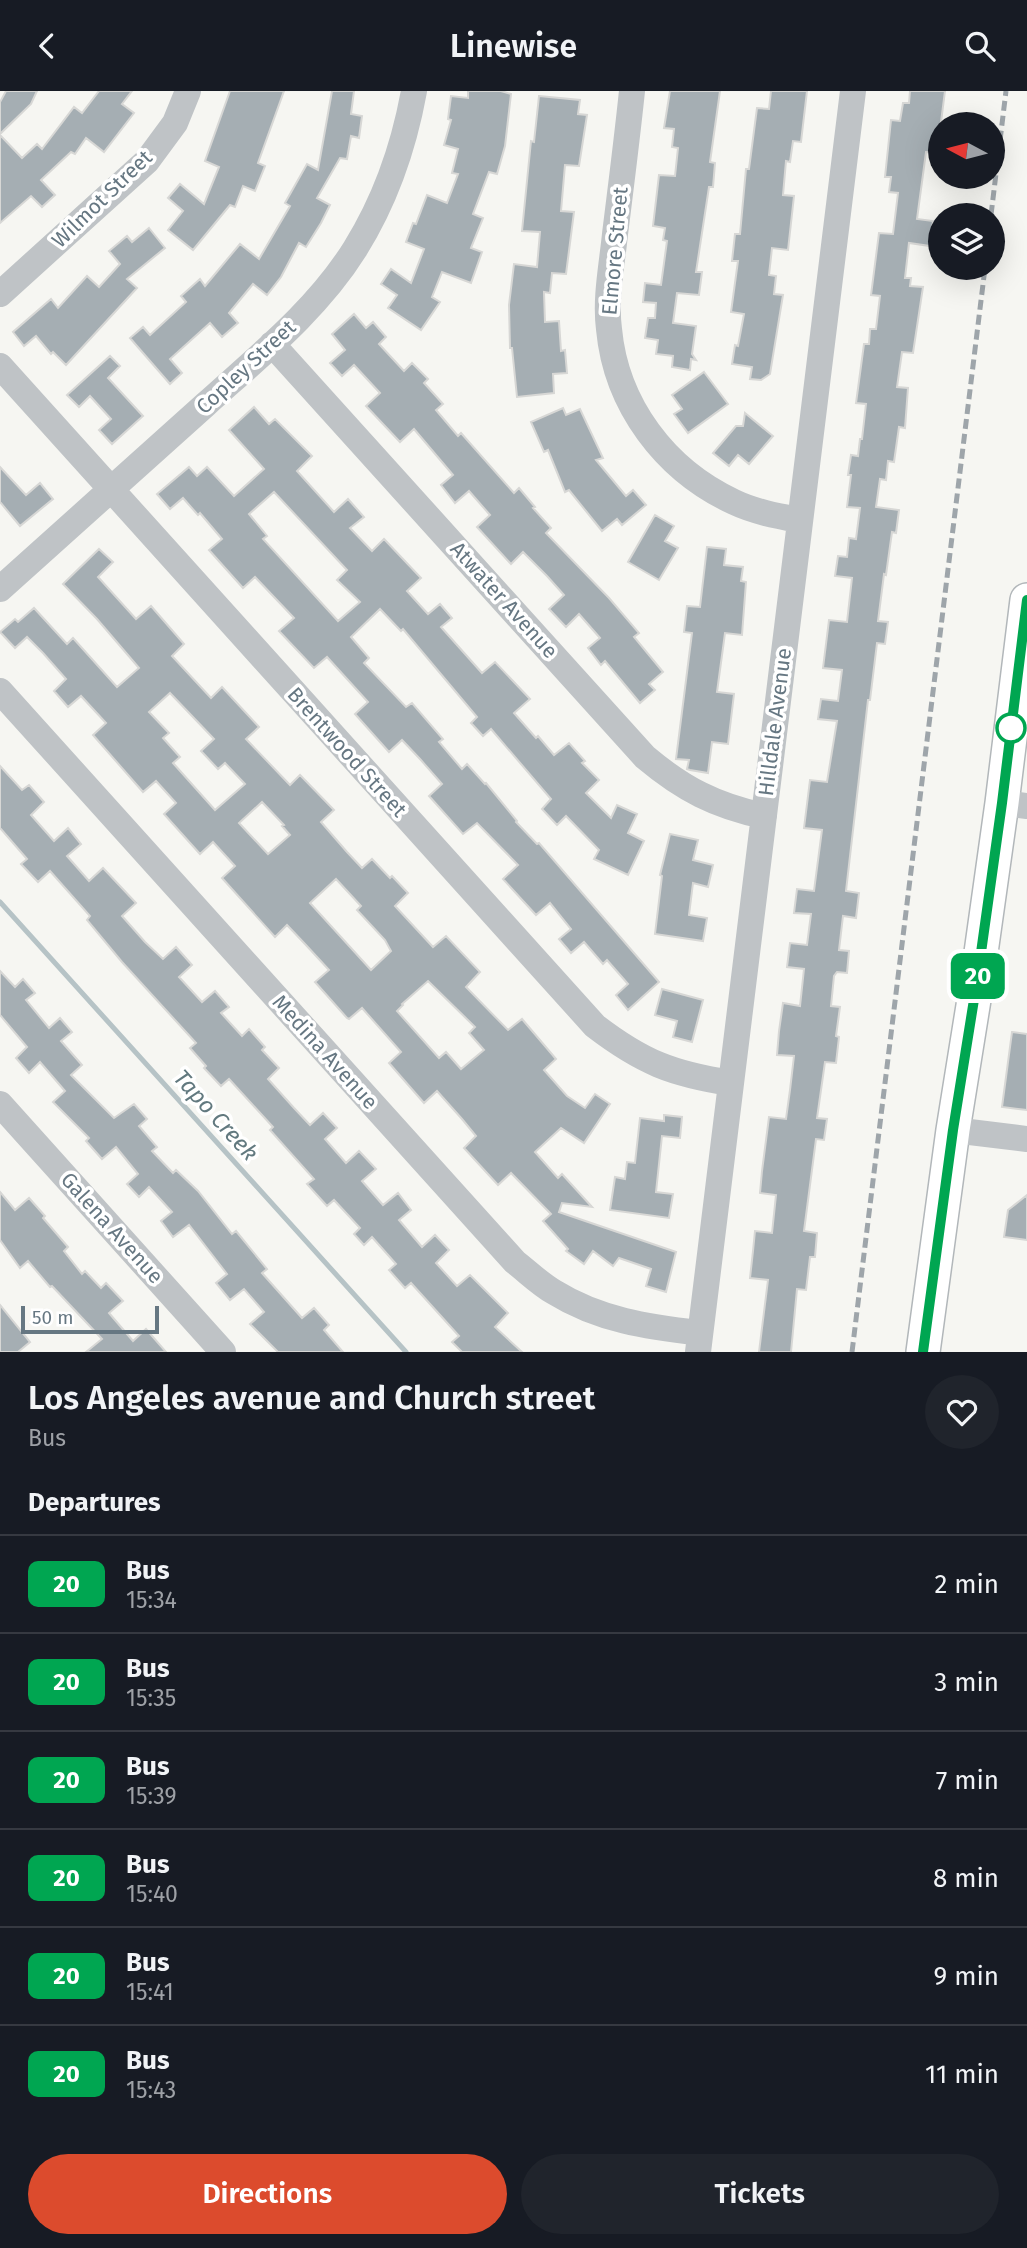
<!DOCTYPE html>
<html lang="en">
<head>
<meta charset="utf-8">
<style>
  body { margin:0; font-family:"Fira Sans",sans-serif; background:#20242c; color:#f1f3f6; height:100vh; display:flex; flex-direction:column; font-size:26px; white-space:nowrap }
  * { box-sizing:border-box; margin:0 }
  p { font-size:23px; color:#9ea1a6 }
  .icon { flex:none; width:38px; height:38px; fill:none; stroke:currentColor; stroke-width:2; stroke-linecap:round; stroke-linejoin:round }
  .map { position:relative; height:1261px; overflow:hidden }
  .sheet { display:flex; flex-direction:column; background:#171b24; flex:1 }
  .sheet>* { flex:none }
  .badge { padding:0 14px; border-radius:10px; font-size:24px; line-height:46px }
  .needle { width:46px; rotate:277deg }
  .controls { position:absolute; left:928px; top:21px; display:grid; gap:14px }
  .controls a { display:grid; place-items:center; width:77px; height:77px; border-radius:50%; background:#171b24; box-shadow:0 7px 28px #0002; font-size:35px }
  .scale { position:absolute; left:21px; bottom:18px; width:138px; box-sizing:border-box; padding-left:7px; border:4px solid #667782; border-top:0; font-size:19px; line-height:24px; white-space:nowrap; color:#667782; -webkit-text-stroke:5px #fff; paint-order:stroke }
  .map>.badge { position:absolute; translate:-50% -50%; box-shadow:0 0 0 4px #fff }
  h2 { padding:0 28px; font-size:26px; line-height:63px }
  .round { display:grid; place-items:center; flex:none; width:74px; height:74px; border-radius:37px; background:#20242c }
  .summary { display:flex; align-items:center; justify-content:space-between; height:119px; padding:0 28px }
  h1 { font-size:33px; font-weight:600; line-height:52px }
  .primary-button { display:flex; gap:14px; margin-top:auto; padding:14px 28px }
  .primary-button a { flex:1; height:80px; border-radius:42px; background:#dc4b2d; color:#fff; font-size:28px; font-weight:600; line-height:80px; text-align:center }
  .primary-button a+a { background:#20242c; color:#f1f3f6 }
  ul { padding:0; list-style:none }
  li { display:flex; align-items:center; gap:21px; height:98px; padding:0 28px; border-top:2px solid #363941 }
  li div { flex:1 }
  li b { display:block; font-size:26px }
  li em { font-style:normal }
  li .badge { min-width:77px; font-weight:700; text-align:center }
  header { display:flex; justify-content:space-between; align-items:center; height:91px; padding:0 28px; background:#171b24; font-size:32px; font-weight:600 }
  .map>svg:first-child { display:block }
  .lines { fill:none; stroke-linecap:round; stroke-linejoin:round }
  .stream { stroke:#b6c3c6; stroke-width:5 }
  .building { fill:#a5aeb3; stroke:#d7d7d5; stroke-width:2; fill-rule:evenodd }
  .major-casing { stroke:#b2b7ba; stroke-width:36 }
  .minor { stroke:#bfc3c6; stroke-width:26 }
  .major { stroke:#fff; stroke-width:33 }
  .rail { stroke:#9ea5aa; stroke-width:5; stroke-dasharray:10 5; stroke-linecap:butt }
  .line-casing { stroke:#fff; stroke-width:16 }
  .line { stroke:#00a651; stroke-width:10 }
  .stop-dot { fill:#fff; stroke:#00a651; stroke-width:3.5 }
  .labels { text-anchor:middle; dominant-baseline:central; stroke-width:7; stroke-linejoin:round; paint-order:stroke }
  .street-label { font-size:21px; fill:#667782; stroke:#fff }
  .water-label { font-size:23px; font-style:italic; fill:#62797f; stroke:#fff }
</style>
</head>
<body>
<header><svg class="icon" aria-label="back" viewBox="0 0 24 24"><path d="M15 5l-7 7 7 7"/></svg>Linewise<svg class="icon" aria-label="search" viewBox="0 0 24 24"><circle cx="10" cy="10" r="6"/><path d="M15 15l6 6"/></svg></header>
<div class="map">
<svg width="1027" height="1261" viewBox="0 0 1027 1261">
  <rect width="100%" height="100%" fill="#f6f6f2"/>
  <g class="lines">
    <path class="stream" d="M0 811 406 1261"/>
  </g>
  <path class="building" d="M6 0H37L31 13 0 43V11Z
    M99 0H132L122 13 134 22 104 61 86 47 75 63 71 61 41 89 55 104 42 116 31 105 0 132V44L22 67 37 53 42 58 74 16 82 22Z
    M230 0H284L258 72 265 75 255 100 243 95 235 116 230 114 193 159 168 139 183 120 168 107 180 93 204 113 219 76 205 70Z
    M332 0H354L351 23 362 25 359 47 351 45 347 68 340 67 317 107 330 114 321 132 306 156 299 152 281 186 267 204 253 193 229 222 238 232 222 246 210 232 170 268 182 282 170 293 130 247 143 236 150 244 186 211 181 205 200 188 205 195 240 153 259 168 290 115 285 112 307 73 318 79Z
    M468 0H501L511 3 505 55 497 83 489 81 473 123 483 127 471 157 482 161 471 192 442 181 432 206 440 211 421 239 388 217 397 204 381 193 391 178 411 192 424 158 406 151 413 132 416 133 427 104 447 112 458 83 452 82 458 58 444 54 451 29 448 28 451 5 468 7Z
    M670 0H720L710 71 715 72 713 96H709L696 181H702L699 204 677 202 673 232 696 235 692 263 696 269 691 268 690 279 672 276 673 265 656 263 658 249 645 247 648 227H655L656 212 643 211 645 192 661 194 667 150 663 149 665 137 653 135 659 84 675 85 678 57 672 56 674 38 664 37Z
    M771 0H807L801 51 793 50 790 71 786 70 783 104 794 105 788 159 772 157 769 184 776 185 774 203 783 204 770 283 761 289 750 288 752 276 732 273 735 254 738 255 744 223 731 221 738 170H732L735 143H740L746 78H749L757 17 769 18Z
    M910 0H945L937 62 926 61 917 128 933 130 930 155 909 152 905 187H911L910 195 923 196 913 262 902 261 897 296 908 297 905 337 899 336 894 371 888 370 886 389 880 388 876 416 899 419 896 442 892 441 886 484 884 483 878 530 888 531 885 553 877 552 870 609H868L846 800 859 802 856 827 843 825 839 859 849 860 847 882 837 881 834 885 831 915 840 916 836 945 839 946 836 972 825 971 817 1027 827 1028 824 1049 816 1048 804 1140 817 1142 815 1166H810L806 1199 797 1198 791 1261H759L768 1189 750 1187 753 1160 755 1140 772 1142 776 1104 760 1102 762 1080 769 1026 786 1028 790 999 794 965 777 964 779 940 783 912 800 915 804 878 787 876 790 852 807 854 811 823 794 822 797 798 814 800 822 739 804 737 810 689 827 691 837 630 818 628 821 608 838 610 842 579 823 577 829 529 847 531 852 487 835 485 838 465 847 466 849 447 856 448 860 417 847 416 851 384H848L851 364 858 365 860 348H862L866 313 856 312 864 253H869L870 238H876L880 205 871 204 879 142 893 143 898 102 889 101 891 86H885L891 29 900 30 903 12H909Z
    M539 5 580 9 578 23 587 24 579 75 565 74 561 120 574 121 566 183 552 182 550 202 544 201 545 231 559 230 561 260 565 259 567 282 553 283 554 302 517 306 512 257H510L509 214 514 173 537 176 540 141 522 140 531 50 534 51Z
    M149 137 165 157 127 188 137 197 66 274 53 261 51 263 36 245 24 255 13 241 51 208 58 217 87 185 99 196 120 173 109 160 127 145 132 151Z
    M354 223 366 237 373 231 386 246 379 253 404 280 412 272 428 288 424 292 443 313 436 319 458 345 461 342 514 402 519 397 535 416 533 417 551 437 546 442 609 507 639 542 634 546 663 581 649 593 655 599 640 612 605 570 601 574 588 557 600 547 579 523 566 536 549 518 564 504 547 485 523 461 511 473 477 436 490 424 469 400 455 412 441 394 453 384 414 338 400 351 366 315 380 302 354 274 342 285 330 272 345 259 332 243Z
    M110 265 120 275 108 287 143 325 112 353 99 339 111 328 90 305 79 316 67 304Z
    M704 281 728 313 688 342 674 323 682 318 672 304Z
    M254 316 269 333 275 328 312 365 297 380 334 421 348 408 364 426 350 437 372 460 384 448 421 487 407 500 428 523 440 513 452 527 441 536 482 582 495 571 530 608 514 622 536 647 538 645 554 664 569 652 585 670 582 672 599 689 586 702 611 727 617 714 637 723 628 742 644 750 628 784 594 768 599 759 566 725 557 734 542 718 551 708 491 638 483 645 471 632 477 626 403 538 401 540 380 518 351 546 369 567 364 572 406 616 412 612 443 648 439 651 462 678 467 673 485 693 486 692 517 730 516 731 537 753 539 752 659 891 628 919 616 904 628 893 607 869 603 873 584 851 571 862 559 848 571 838 550 812 536 824 503 788 518 774 477 732 463 743 429 705 442 693 420 668 402 649 389 661 355 623 368 611 327 566 314 577 279 540 294 527 255 486 243 497 209 459 222 448 200 422 198 424 183 407 170 418 157 403 189 376 197 385 207 376 234 405 264 378 229 339ZM274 401 347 479 337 489 360 511 338 530 263 448 267 445 264 441 249 423Z
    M563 317 566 324 580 318 603 367 596 369 626 405 633 399 646 414 622 434 617 428 602 440 569 399 565 401 548 359 544 361 531 331Z
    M745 322 773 345 749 373 738 364 729 375 713 362 736 335H743Z
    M0 376 26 404 40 392 53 408 20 435 0 411Z
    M655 424 674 435 665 450 678 457 659 489 628 471Z
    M707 456 726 458 724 474 743 476 741 490 746 491 742 544 725 542 717 601 734 603 728 653 712 651 708 682 690 679 687 678 689 669 676 668 692 542 684 541 687 515 700 516Z
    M99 458 113 471 98 486 136 528 151 515 184 553 172 565 211 607 222 596 259 636 246 648 290 694 300 684 334 719 321 731 347 761 362 777 372 768 390 787 392 785 408 802 395 815 433 856 446 845 480 881 466 896 508 939 522 928 556 968 544 979 567 1005 585 1017 595 1003 610 1013 584 1052 561 1037 535 1061 558 1087 562 1083 592 1116 562 1112 559 1121 676 1161 666 1201 646 1195 651 1178 619 1167 613 1175 593 1160 584 1173 566 1160 568 1158 543 1130 551 1123 511 1082 498 1094 464 1057 476 1045 462 1028 437 1000 424 1012 389 972 401 961 362 917 349 928 347 927 315 891 329 879 305 853 287 834 275 846 222 787 235 775 213 751 200 763 164 723 176 712 156 690 143 701 93 644 106 632 81 605 68 616 54 600 66 588 43 562 27 546 15 557 0 541 15 528 18 531 34 517 67 553 73 547 117 596 139 577 97 528 63 493ZM170 602 214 648 201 660 218 678 225 672 245 693 215 719 173 672 180 666 163 647 169 642 149 621ZM262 711 284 734 282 735 290 744 268 763 239 732ZM336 788 361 815 357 819 385 849 391 860 371 879 310 812ZM428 890 475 936 469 942 484 959 461 978 446 961 439 967 397 920 403 914 402 913Z
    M0 675 22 699 29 694 44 711 31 724 54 750 68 737 81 753 67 765 89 790 103 777 136 812 122 825 145 851 163 868 176 856 192 874 179 886 202 911 215 900 229 916 221 922 242 945 249 938 265 956 262 959 279 977 268 988 294 1017 310 1034 323 1022 337 1037 325 1048 346 1072 359 1060 376 1078 362 1090 383 1114 398 1102 411 1119 399 1129 422 1156 435 1144 449 1159 436 1172 457 1195 470 1184 508 1222 495 1236 522 1261H462L452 1251 459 1245 411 1192 405 1197 389 1179 396 1173 372 1146 364 1154 354 1143 360 1137 334 1109 327 1115 307 1093 314 1088 270 1039 273 1036 229 988 221 995 204 977 206 975 190 957 196 952 122 871 87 829 90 825 50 780 38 791 21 773 27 768 0 737Z
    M670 743 698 749 693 769 713 774 708 796 693 792 689 824 707 827 703 850 655 843 662 785 660 784Z
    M0 880 15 896 23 888 35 902 26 909 49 937 60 927 72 941 61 950 82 974 71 984 114 1027 134 1013 147 1028 139 1035 157 1056 152 1060 173 1082 176 1079 198 1100 232 1143 236 1140 267 1178 262 1182 302 1227 314 1217 329 1234 324 1239 343 1261H278L250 1233 264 1221 244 1198 230 1209 216 1192 227 1183 189 1134 173 1146 161 1130 172 1121 149 1096 139 1106 127 1093 138 1083 116 1056 102 1068 86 1050 89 1047 53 1011 65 1000 40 971 29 982 16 967 27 956 0 924Z
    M662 898 703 909 692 951 673 946 677 930 655 924Z
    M1012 941 1027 943V1019L1002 1016Z
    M664 1024 682 1026 680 1047 662 1045 656 1101 673 1103 669 1127 610 1119 615 1086 625 1088 627 1071 635 1072 640 1027 664 1030Z
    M0 1101 15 1119 29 1107 45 1125 43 1127 68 1156 64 1160 82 1183 85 1180 101 1197 106 1192 123 1210 109 1222 133 1250 146 1238 166 1261H86L102 1248 52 1195 50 1196 28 1170 20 1177 0 1149Z
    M1027 1104V1149L1004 1146 1008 1119Z
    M0 1214 30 1251 18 1261H0Z"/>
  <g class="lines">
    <g class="major-casing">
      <path id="major" d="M923 1261 953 1039 977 890 1002 712 1027 509"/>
    </g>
    <path class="minor" d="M632 0C627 48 621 95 615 143 612 174 605 207 609 238 616 314 665 379 734 411 755 421 778 425 800 429
      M0 203 147 70 175 32 188 0
      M272 253 645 666C683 698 716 715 764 725
      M0 275 595 935C642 971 672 983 731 992
      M0 498C68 437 137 375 205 314 258 266 317 219 355 158 385 110 404 55 414 0
      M0 600 515 1171C528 1181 540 1193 554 1201 599 1229 648 1236 700 1242
      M1002 712 1027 715
      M0 1013 223 1261
      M953 1039 1027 1048
      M698 1261 853 0"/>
    <use href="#major" class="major"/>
    <path class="rail" d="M991 124 1006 0
      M852 1261 985 177"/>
  </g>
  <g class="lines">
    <g class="line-casing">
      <path id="line" d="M923 1261 953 1039 977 890 1002 712 1027 509"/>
    </g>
    <use href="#line" class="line"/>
  </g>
  <circle class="stop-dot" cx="1011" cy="637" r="14"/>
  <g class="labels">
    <g class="street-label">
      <text transform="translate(102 108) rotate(-44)">Wilmot Street</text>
      <text transform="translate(615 160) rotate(-85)">Elmore Street</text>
      <text transform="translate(246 276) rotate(-43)">Copley Street</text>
      <text transform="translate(504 509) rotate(48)">Atwater Avenue</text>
      <text transform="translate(775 631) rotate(-83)">Hilldale Avenue</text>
      <text transform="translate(347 661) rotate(48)">Brentwood Street</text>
      <text transform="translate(325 961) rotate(48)">Medina Avenue</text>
      <text transform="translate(112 1137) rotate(48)">Galena Avenue</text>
    </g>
    <g class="water-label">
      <text transform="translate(216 1024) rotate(48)">Tapo Creek</text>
    </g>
  </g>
</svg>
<div class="controls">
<a><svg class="needle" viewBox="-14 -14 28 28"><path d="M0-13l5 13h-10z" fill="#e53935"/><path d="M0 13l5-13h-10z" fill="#9ea1a6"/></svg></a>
<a><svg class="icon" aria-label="layers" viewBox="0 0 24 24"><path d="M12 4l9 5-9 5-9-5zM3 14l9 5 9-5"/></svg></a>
</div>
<div class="scale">50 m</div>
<b class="badge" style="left:978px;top:885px;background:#00a651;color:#fff">20</b>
</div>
<section class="sheet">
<div class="summary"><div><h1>Los Angeles avenue and Church street</h1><p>Bus</p></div><a class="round"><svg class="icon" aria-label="heart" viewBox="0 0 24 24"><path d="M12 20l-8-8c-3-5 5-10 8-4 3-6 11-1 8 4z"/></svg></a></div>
<h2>Departures</h2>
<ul>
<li><span class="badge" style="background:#00a651;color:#fff">20</span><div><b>Bus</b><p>15:34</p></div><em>2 min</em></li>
<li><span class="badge" style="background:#00a651;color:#fff">20</span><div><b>Bus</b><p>15:35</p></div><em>3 min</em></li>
<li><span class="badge" style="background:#00a651;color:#fff">20</span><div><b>Bus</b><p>15:39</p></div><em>7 min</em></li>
<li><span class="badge" style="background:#00a651;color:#fff">20</span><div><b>Bus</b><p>15:40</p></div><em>8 min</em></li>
<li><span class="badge" style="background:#00a651;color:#fff">20</span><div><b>Bus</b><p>15:41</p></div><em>9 min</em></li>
<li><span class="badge" style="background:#00a651;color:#fff">20</span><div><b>Bus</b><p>15:43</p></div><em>11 min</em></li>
</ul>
<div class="primary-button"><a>Directions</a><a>Tickets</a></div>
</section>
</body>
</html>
